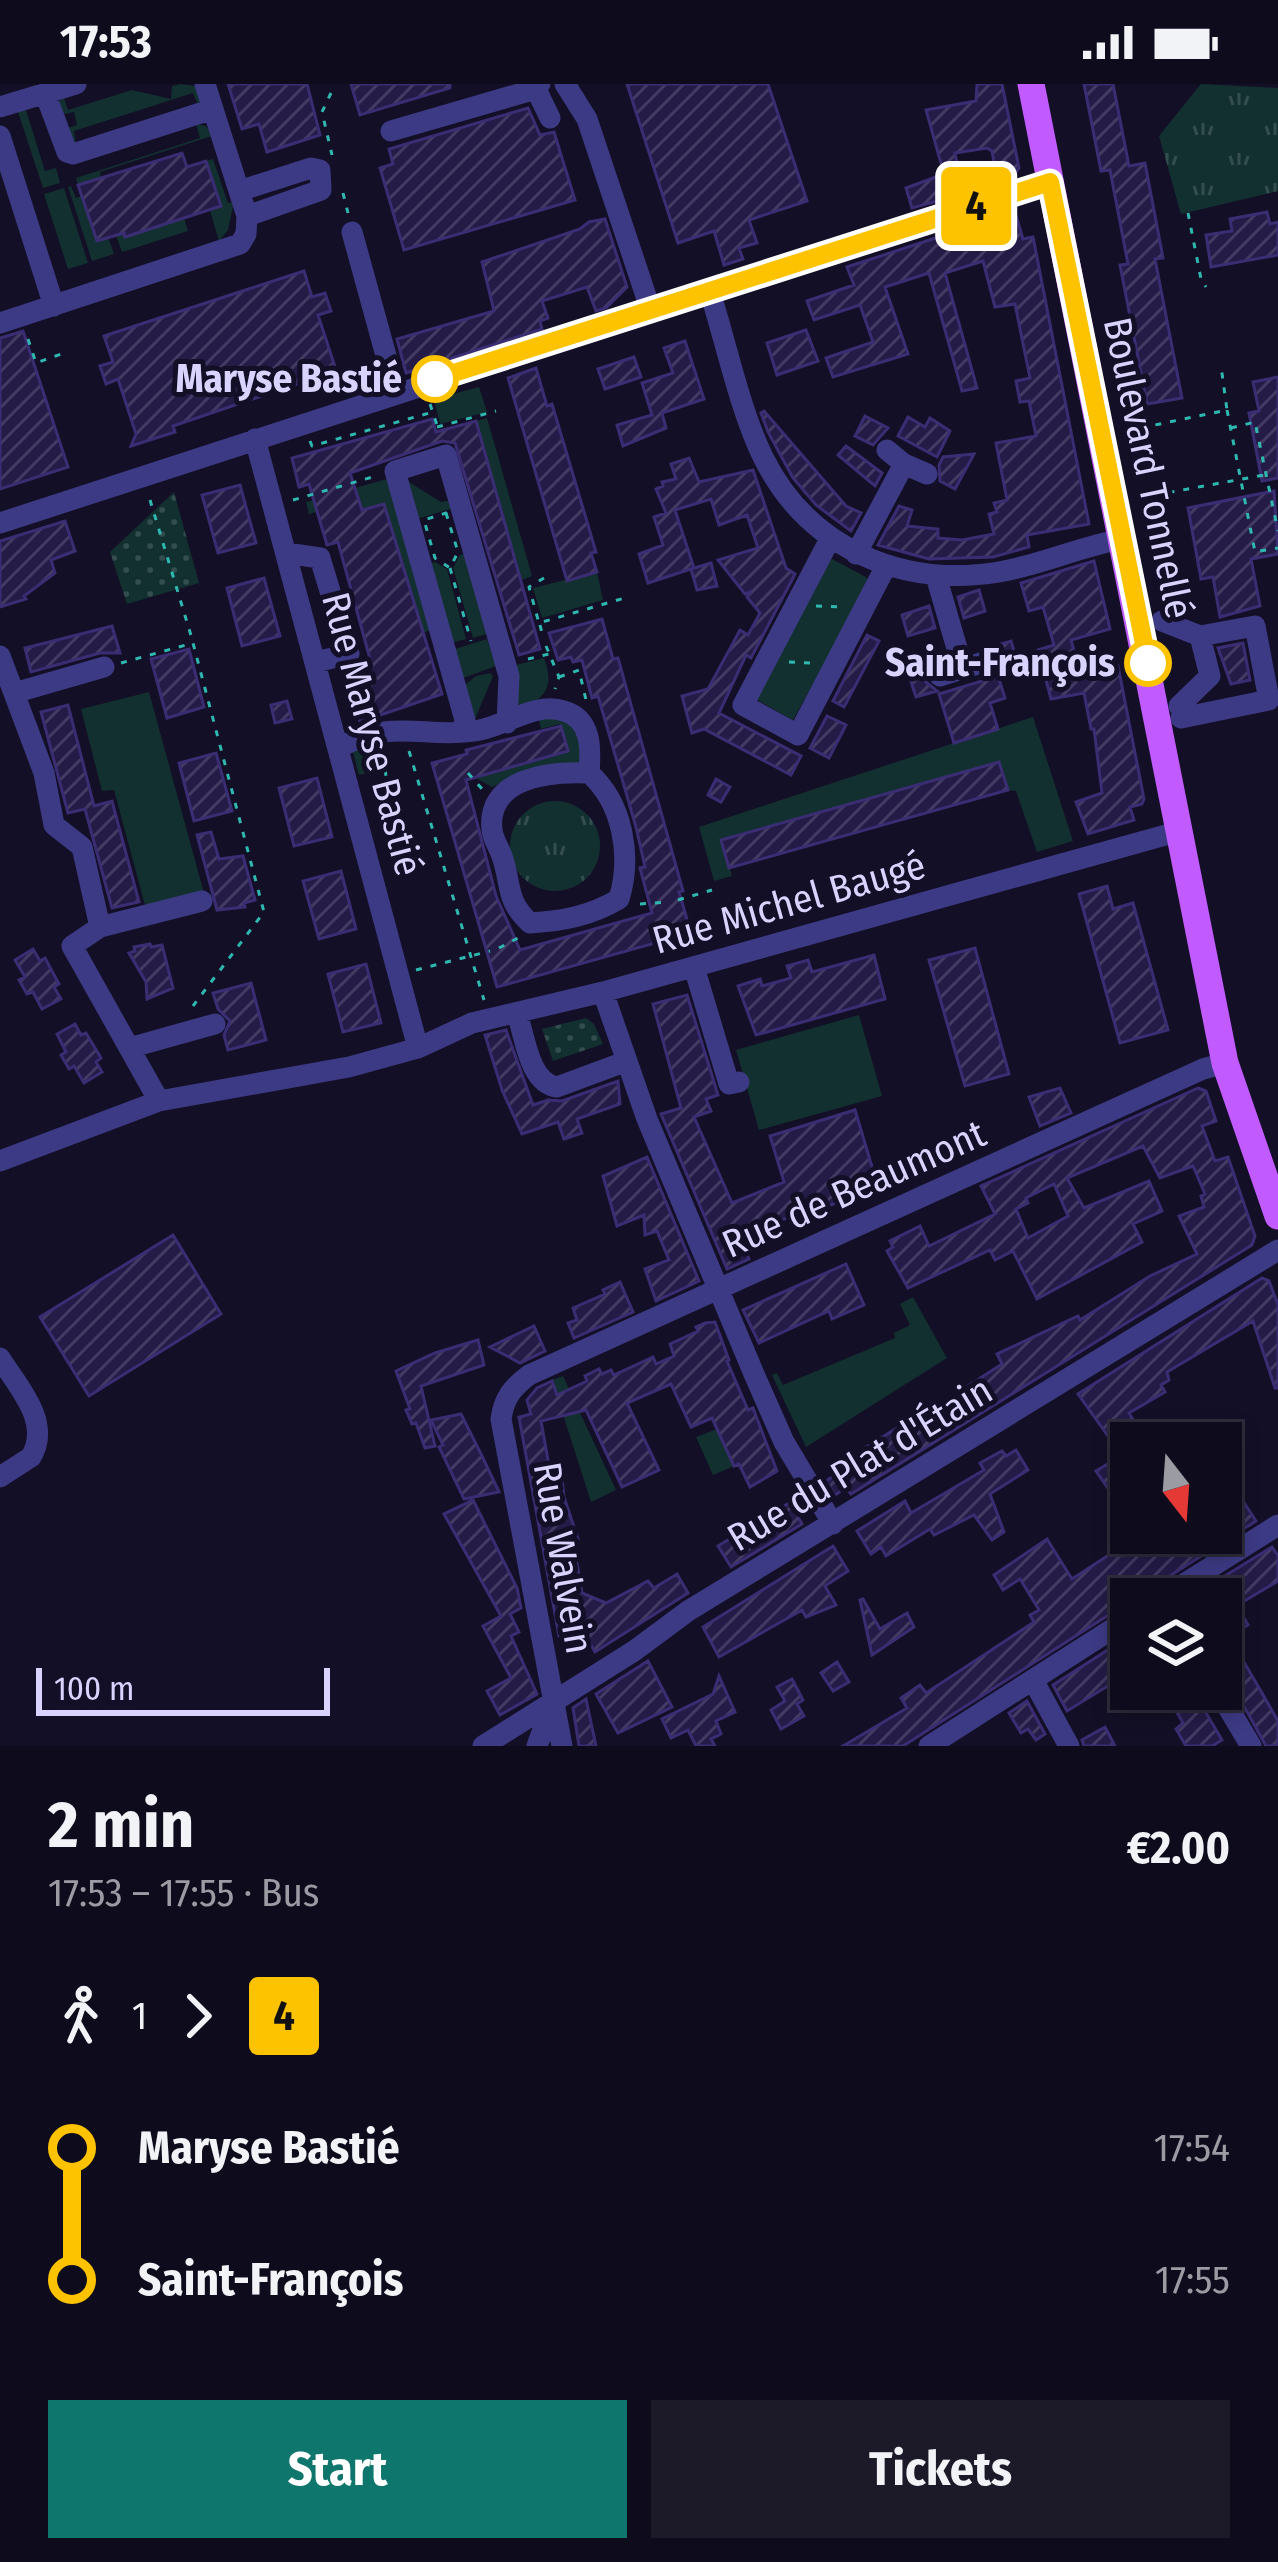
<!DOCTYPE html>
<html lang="en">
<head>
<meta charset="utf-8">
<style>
  body { margin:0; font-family:"Fira Sans Condensed",sans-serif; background:#1c1929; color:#f1f3f6; height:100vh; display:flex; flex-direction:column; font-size:45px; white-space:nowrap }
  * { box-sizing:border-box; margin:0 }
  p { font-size:39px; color:#9b9ba3 }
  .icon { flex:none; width:66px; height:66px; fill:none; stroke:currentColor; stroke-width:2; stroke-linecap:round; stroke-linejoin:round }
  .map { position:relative; height:1662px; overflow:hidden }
  .drawer { display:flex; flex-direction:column; background:#0e0b1c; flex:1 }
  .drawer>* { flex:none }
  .badge { padding:0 24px; border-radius:9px; font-size:42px; line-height:78px }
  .needle { width:78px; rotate:163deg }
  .controls { position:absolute; left:1110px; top:1338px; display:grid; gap:24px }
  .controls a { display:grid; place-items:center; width:132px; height:132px; border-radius:0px; background:#0e0b1c; box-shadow:0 6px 18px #0003,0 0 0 3px #2e2b3b; font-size:60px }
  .scale { position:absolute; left:36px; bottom:30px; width:294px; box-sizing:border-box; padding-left:12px; border:6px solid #d9d4ff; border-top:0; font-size:33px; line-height:42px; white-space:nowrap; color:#d9d4ff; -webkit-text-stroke:9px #130f26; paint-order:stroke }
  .map>.badge { position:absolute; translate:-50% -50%; box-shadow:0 0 0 6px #fff }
  .legs { display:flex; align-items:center; gap:18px; height:132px; padding:0 48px; font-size:39px }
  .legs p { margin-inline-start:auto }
  .overview { display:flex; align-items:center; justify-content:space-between; height:204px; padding:0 48px }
  h1 { font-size:66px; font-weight:700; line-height:90px }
  .cta { display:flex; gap:24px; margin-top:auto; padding:24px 48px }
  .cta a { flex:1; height:138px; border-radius:0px; background:#0f766e; color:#fff; font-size:48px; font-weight:700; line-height:138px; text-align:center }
  .cta a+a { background:#1c1929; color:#f1f3f6 }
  ul { padding:0 48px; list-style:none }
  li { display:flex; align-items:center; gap:42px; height:132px; font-size:45px }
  li i { display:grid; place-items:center; width:18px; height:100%; margin:0 15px; background:currentColor }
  li i::after { content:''; width:30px; height:30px; margin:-15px; border:9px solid; border-radius:50%; background:#0e0b1c }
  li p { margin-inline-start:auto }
  li:first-child i { background:linear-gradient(#0000 50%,currentColor 0) }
  li:last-child i { background:linear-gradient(currentColor 50%,#0000 0) }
  .status { display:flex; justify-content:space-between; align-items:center; height:84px; padding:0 60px; background:#0e0b1c; direction:ltr }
  .status svg { height:33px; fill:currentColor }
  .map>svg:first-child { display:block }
  .grass { fill:#12302f }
  .park { fill:url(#park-tufts) }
  .garden { fill:url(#garden-dots) }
  .building { fill:url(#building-hatch); stroke:#3b2d73; stroke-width:3; fill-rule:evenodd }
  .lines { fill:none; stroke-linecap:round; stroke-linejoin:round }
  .path { stroke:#2fb8b0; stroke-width:3; stroke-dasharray:6 9; stroke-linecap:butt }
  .minor { stroke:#3d3a85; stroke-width:21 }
  .major { stroke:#c25bff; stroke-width:27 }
  .line-1-casing { stroke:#fff; stroke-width:27 }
  .line-1 { stroke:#fdc300; stroke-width:18 }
  .stop-1-dot { fill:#fff; stroke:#fdc300; stroke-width:6 }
  .labels { text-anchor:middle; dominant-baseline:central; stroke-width:10; stroke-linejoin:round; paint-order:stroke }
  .stop-label { font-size:39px; font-weight:bold; fill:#d9d4ff; stroke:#130f26; text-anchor:end }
  .street-label { font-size:39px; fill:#d9d4ff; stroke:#130f26 }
</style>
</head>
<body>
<div class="status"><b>17:53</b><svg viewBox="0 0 49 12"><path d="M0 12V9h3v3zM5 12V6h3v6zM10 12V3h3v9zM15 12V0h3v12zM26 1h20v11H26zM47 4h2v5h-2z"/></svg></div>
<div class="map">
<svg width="1278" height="1662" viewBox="0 0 1278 1662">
  <defs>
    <pattern id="park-tufts" width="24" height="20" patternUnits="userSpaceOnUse" patternTransform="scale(3)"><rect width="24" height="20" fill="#12302f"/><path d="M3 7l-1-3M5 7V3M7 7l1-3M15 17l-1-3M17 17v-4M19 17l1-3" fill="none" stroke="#344d4e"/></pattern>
    <pattern id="garden-dots" width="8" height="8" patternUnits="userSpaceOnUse" patternTransform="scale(3)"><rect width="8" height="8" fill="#12302f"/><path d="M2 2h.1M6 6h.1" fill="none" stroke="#344d4e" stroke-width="1.8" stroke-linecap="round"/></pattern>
    <pattern id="building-hatch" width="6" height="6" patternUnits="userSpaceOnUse" patternTransform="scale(3)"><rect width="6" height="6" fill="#241b47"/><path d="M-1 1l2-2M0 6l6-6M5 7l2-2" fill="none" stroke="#433b63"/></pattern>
  </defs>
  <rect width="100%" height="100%" fill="#130f26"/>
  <path class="grass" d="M181 0 195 2 201 18 198 21 193 9 74 47 76 60 70 58 65 45 77 41 74 28 60 31 58 17 64 14 68 26 132 6 171 15 172 2Z
    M25 23 45 87 56 84 60 99 43 104 17 25Z
    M196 40 206 42 212 52 100 88 101 94 78 101 76 94 200 54Z
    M213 75 228 119 234 118 228 146 219 157 210 126 221 121 206 77Z
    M71 102 76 114 82 112 96 156 108 153 114 170 92 177 68 103Z
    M64 104 88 179 68 185 44 110Z
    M184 134 188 147 122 168 116 151 124 149 126 152Z
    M479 303 487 328 440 340 434 315Z
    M487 334 532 492 521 496 476 337Z
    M394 393 436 545 421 549 384 420 362 426 358 416 309 430 306 418Z
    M401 393 441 418 452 416 454 424 413 436Z
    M469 469 487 550 473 554 453 484 460 471Z
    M832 475 866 493 869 499 793 636 757 616 825 478Z
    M435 478 447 485 466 555 448 560 426 480Z
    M597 488 603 516 542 534 533 504Z
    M487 555 496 582 458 596 452 566Z
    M544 574C556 606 543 615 515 629L512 582Z
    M490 589 493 592 475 635 465 601 476 592Z
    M149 608 204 809 146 825 114 706 102 707 81 625Z
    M565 632 585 653 579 681 525 691 492 703 474 693 568 667 560 640 541 645 539 636Z
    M1033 633 1073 757 1037 768 1016 707 1008 706 999 678 721 756 732 792 714 797 699 743Z
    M381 656 378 686 359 691 352 664Z
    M859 931 882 1012 759 1046 736 966Z
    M913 1213 947 1274 806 1363 772 1291 777 1289 783 1301 895 1254 894 1249 910 1241 900 1220Z
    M563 1292 616 1406 591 1418 552 1296Z
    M717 1345 734 1382 713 1391 696 1353Z"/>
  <path class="park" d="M1201 0 1278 4V107L1181 130 1159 52Z
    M510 762a45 45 0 1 1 90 0a45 45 0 1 1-90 0Z"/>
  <path class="garden" d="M174 408 199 499 127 520 110 468Z
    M586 934 594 940 603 960 553 977 542 945Z"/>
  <path class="building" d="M228 0H307L320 51 267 68 259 40 242 45Z
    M351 0H450V4L360 31Z
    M627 0H768L807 117 749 136 757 159 739 164 743 175 724 181 714 147 678 159Z
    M977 0H1002L1019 84 1014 91 997 96 992 67 987 64 955 69 963 110 912 124 906 104 944 90 926 26 976 17Z
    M1084 0H1113L1129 82 1145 79 1163 174 1155 175 1182 314 1147 320 1120 181 1128 180 1110 86 1101 87Z
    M528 24 540 51 554 48 575 116 404 166 380 84 393 80 389 65Z
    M182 69 187 83 206 77 221 122 125 153 124 149 97 157 78 101Z
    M1015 128 1023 155 1033 153 1089 440 1027 451 1029 463 993 473 929 475 878 461 899 422 912 426 907 442 938 445V454L962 456 994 450 989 430 997 428 994 419 1007 416 996 359 1036 352 1029 317 1020 318 1016 297 1030 294 1015 220 995 223 983 177 945 189 977 304 962 307 929 189 885 203 908 270 833 293 826 274 873 258 860 221 814 236 807 217 854 201 847 183Z
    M1267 128 1270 140 1278 138V171L1211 183 1206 151 1232 147 1230 135Z
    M605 135 627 203 606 224 596 227 587 203 542 217 548 234 540 237 542 245 406 289 397 255 494 227 482 178 580 145 589 138Z
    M304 187 312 213 325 209 331 227 318 231 340 298 318 306 316 302 303 306 300 299 173 342 175 348 131 362 136 350 118 295 106 300 100 282 113 278 104 252Z
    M806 246 818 277 777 291 767 259Z
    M23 247 68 383 0 405V254Z
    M685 257 704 315 662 329 666 344 623 362 617 341 652 331 642 299 673 289 664 264Z
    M634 273 641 293 605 305 598 285Z
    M536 284 547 322 552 320 596 468 591 469 597 488 567 497 508 294Z
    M1278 293V394L1262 397 1249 329 1259 327 1253 298Z
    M764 327 846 422 861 429 851 447 816 421 793 394 768 348 761 329Z
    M865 332 888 344 873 361 855 352Z
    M908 333 925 343 930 334 950 347 937 373 898 352Z
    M432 335 436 348 476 337 540 565 519 571 455 359 442 357 350 389 362 426 384 420 442 610 360 638 346 586 370 575 338 458 327 461 309 400 299 403 292 374Z
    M846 362 882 389 875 402 838 371Z
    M974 370 955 405 940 397 939 381 943 373Z
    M689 374 699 398 753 386 786 484 795 490 751 574 746 571 719 629 801 672 791 691 704 645 692 649 682 612 708 605 740 546 748 551 760 529 747 513 750 508 745 510 718 476 758 464 747 431 719 441 711 415 675 426 694 484 648 499 639 470 663 461 654 433 666 429 656 405 663 402 662 398 676 395 671 380Z
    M240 401 256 459 218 469 202 411Z
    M1274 407 1278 470 1251 475 1260 522 1220 533 1213 493 1201 495 1188 424Z
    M65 437 75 467 51 476 55 489 24 512 26 515 0 523V457Z
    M1094 477 1110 545 1071 556 1080 588 1118 582 1144 715 1142 720 1130 723 1134 736 1088 750 1076 718 1102 709 1094 645H1091L1084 609 1051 615 1038 566 1054 561 1043 523 1029 527 1021 499Z
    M711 479 717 502 697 506 691 485Z
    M264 494 280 552 242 562 227 504Z
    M979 506 985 527 964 534 958 513Z
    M929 522 935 544 908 552 902 531Z
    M602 535 613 575 618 574 683 807 679 808 691 849 497 903 432 679 467 670 466 666 561 642 568 667 466 696 496 812 520 866 652 829 640 784 645 783 636 743 598 612 592 614 582 576 573 578 571 573 558 576 549 549Z
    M112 542 120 569H100L31 588 25 564Z
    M867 551 879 557 844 623 833 617Z
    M1011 557 1018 581 997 588 1001 574 991 563Z
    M1243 559 1250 596 1231 600 1218 564Z
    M189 565 204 623 167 634 151 575Z
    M929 582 926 598 937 607 916 613 908 589Z
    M998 592 1005 614 990 619 998 645 954 659 939 610Z
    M287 617 292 635 275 639 271 621Z
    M68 621 94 722 112 717 139 818 112 824 85 725 68 729 41 628Z
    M827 632 846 641 829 674 810 664Z
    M216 669 232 727 194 737 179 679Z
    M999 678 1008 706 729 784 721 756Z
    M317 694 332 753 294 762 279 704Z
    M716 695 730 703 721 718 708 711Z
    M211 748 219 775 243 772 255 816 244 819 245 823 217 826 197 751Z
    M341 787 356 845 319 855 303 797Z
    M1107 802 1113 825 1133 819 1168 946 1120 959 1079 810Z
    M150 860 151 863 162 861 173 904 147 915 146 898 129 869 135 867 134 863Z
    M975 864 1009 990 965 1002 929 876Z
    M33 865 40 877 45 874 59 900 54 903 61 915 42 925 33 908 27 910 19 896 25 893 15 876Z
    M874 871 885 915 756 951 738 902 760 895 762 902 791 894 787 882 808 876 812 888Z
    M366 880 381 939 343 948 328 890Z
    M251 899 266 956 228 966 224 951 230 937 218 925 213 909Z
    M687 911 718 1011 706 1015 711 1027 694 1033 732 1119 784 1098 770 1052 855 1026 879 1106 778 1137 782 1146 744 1163 749 1175 727 1185 661 1030 681 1024 653 920Z
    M75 940 81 951 86 949 101 974 96 978 102 988 84 999 74 982 69 985 61 971 66 968 57 950Z
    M506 946 533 1021 548 1016 562 1017 618 997 620 1020 577 1035 582 1049 564 1055 558 1038 522 1050 502 1006 485 951Z
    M1060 1004 1071 1029 1040 1042 1029 1013Z
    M1198 1004 1206 1007 1216 1037 1202 1042 1215 1077 1228 1073 1255 1152 1252 1161 851 1410 846 1404 835 1411 826 1397 868 1369 865 1364 924 1327 926 1331 967 1307 965 1304 1002 1280 997 1270 1078 1232 1080 1236 1150 1192 1197 1170 1179 1132 1204 1123 1201 1112 1205 1110 1193 1082 1160 1094 1143 1062 1067 1094 1084 1124 1149 1097 1162 1127 1133 1140 1142 1158 1037 1215 1013 1167 995 1176 990 1166 908 1204 887 1167 893 1163 890 1157 920 1142 929 1162 995 1130 981 1102ZM1054 1100 1068 1132 1028 1154 1016 1125 1028 1119 1026 1114Z
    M647 1073 699 1197 656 1217 645 1185 669 1176 657 1147 645 1151 644 1131 617 1142 603 1092Z
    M173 1151 221 1230 89 1312 40 1233Z
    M846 1180 864 1221 832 1235 829 1227 759 1259 743 1226Z
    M1262 1194 1269 1197 1278 1221V1304H1275L1253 1237 1167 1288 1169 1296 1161 1301 1165 1308 1129 1329 1148 1359H1113L1078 1310Z
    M620 1198 633 1228 574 1254 568 1239 577 1236 573 1224 605 1210 603 1206Z
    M715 1238 729 1276 727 1277 748 1326 753 1324 777 1387 750 1403 739 1380 734 1382 712 1334 691 1343 671 1300 627 1319 659 1386 622 1403 586 1326 541 1337 550 1387 561 1386 564 1413 578 1455 573 1456 582 1509 606 1519 648 1497 654 1504 677 1490 688 1509 595 1568 583 1547 559 1552 519 1333 531 1330 527 1316 537 1304 552 1297 557 1311 587 1297 585 1292 599 1285 602 1290 611 1286 614 1291 653 1273 656 1280 674 1272 670 1260 698 1247 696 1243 705 1239Z
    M534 1242 545 1267 520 1279 490 1263Z
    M478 1256 484 1281 421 1302 435 1362 425 1364 416 1339 412 1340 406 1326 410 1325 396 1287 435 1269Z
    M461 1330 482 1372 499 1408 464 1415 439 1363 443 1361 431 1336Z
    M1016 1366 1028 1386 990 1410 1004 1448 992 1456 974 1431 934 1451 930 1445 886 1472 881 1463 871 1470 857 1447 905 1417 911 1429 984 1386 980 1379 1002 1367 1006 1372Z
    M1131 1366V1388L1107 1403 1096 1387Z
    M799 1413 808 1427 798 1433 802 1440 731 1483 718 1462Z
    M473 1416 517 1504 521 1524 510 1530 519 1548 511 1552 537 1610 500 1631 487 1607 511 1594 483 1542 501 1532 444 1430Z
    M1243 1417 1256 1437 903 1662H843L907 1624 901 1614 920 1601 926 1609 1034 1538 1030 1531 1039 1526 1020 1495 1003 1506 994 1491 1047 1455 1072 1495 1118 1465 1123 1472 1153 1454 1150 1449H1221V1431Z
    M833 1462 848 1487 825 1502 836 1521 806 1533 802 1526 719 1573 703 1543Z
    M1272 1463 1278 1472V1497L1231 1525 1215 1498Z
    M863 1515 880 1545 907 1529 914 1543 872 1571 860 1516Z
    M1240 1527 1248 1541 1229 1552 1278 1637V1662H1266L1230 1597 1221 1590V1537Z
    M1131 1551V1595L1120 1603 1116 1597 1067 1627 1053 1601Z
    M648 1577 672 1623 618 1649 596 1610Z
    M837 1578 849 1598 833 1607 821 1589Z
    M719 1592 735 1628 716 1637 721 1650 711 1655 715 1662H696L688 1646 671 1654 662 1635 713 1610Z
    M792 1595 803 1616 797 1620 804 1632 781 1645 771 1626 785 1617 777 1603Z
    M1130 1605H1192L1222 1656 1212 1662H1186L1176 1645 1183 1639 1165 1608 1141 1622Z
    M586 1615 596 1662H579L573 1624Z
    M1027 1617 1045 1650 1036 1656 1028 1645 1021 1649 1009 1629Z
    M1105 1643 1115 1662H1084L1082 1656Z"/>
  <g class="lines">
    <path class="path" d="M331 9 322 28 332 71
      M343 109 348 129
      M1188 129 1201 195 1206 203
      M28 255 36 279 67 268
      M430 320 439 347
      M1227 326 1255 468 1278 464
      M437 343 496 327
      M1231 344 1255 338 1278 447
      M1126 347 1227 326 1221 282
      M310 357 312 362 433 328
      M1139 414 1264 391
      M150 416 193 558
      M293 416 376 392
      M446 429 458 468 450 484 435 474 424 436Z
      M450 484 471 557
      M544 494 529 503 539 539 628 513
      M816 522 842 523
      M540 541 543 553
      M546 562 559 593 555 605
      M528 575 549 570
      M789 578 810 579
      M121 579 193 559 264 828 193 922
      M559 593 579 586 586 616
      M409 667 484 916
      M383 671 386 692
      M468 689 482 705
      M678 816 712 806
      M640 820 668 818
      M499 864 518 854
      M416 886 490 867"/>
    <path class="minor" d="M565 0 587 35 651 227
      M536 5 550 34
      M45 9 67 68 73 70 213 25
      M0 23 76 0
      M391 47 536 5 540 0
      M0 52 54 222
      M239 107 311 84 320 86 321 106 247 132
      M352 148 396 308
      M710 208C726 259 740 326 763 373 808 464 901 504 999 488 1041 481 1081 462 1123 455
      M0 239 240 160 246 150 247 132 205 0
      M255 355 418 964
      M887 366 904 380 927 390
      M0 439 1050 98
      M830 455 743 621 798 651 886 482
      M286 469 320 474 349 570 316 578
      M856 470 904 380
      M936 492 963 585
      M1162 537 1200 552 1210 592 1179 622
      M0 572 44 689 54 741 82 763 100 843 72 862 159 1017
      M940 592 987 577
      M14 609 104 583
      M1181 634 1269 616 1255 542 1200 552
      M462 647 465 636 395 387 446 371 509 592 507 639
      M339 664C393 633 424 655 475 647 504 643 535 617 564 627 592 635 591 665 589 689
      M589 689C623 719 632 772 619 815 590 832 563 837 530 839 505 816 512 801 502 772 499 763 493 756 492 746 486 694 549 687 589 689Z
      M100 843 202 817
      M694 883 729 1000 739 998
      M603 908 647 1035 754 1290 784 1358 833 1440
      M517 929C525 953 529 999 557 1003L627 977
      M129 964 215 940
      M0 1077 159 1017 349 983 418 964 472 939 603 908 1180 747
      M0 1274C18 1303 52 1338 31 1373L0 1393
      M1160 1515 1278 1441
      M1033 1596 1069 1662
      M1217 1605 1251 1662
      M483 1662 634 1567 688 1527 1278 1166
      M537 1662 551 1624
      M562 1662 501 1335C504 1314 512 1304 529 1291L1203 985 1225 979
      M929 1662 1131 1533"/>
    <path class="major" d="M1031 0 1225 979 1278 1132"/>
  </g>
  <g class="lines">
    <g class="line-1-casing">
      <path id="line-1" d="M435 295 1050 98 1148 579"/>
    </g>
    <use href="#line-1" class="line-1"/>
  </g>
  <g class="stop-1-dot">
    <circle cx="435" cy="295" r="21"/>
    <circle cx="1148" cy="579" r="21"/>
  </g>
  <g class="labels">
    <g class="stop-label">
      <text x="402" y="295">Maryse Bastié</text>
      <text x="1115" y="579">Saint-François</text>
    </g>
    <g class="street-label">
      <text transform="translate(1148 384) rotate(78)">Boulevard Tonnellé</text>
      <text transform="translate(372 650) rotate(75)">Rue Maryse Bastié</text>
      <text transform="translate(789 819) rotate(-16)">Rue Michel Baugé</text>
      <text transform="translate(854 1105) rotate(-24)">Rue de Beaumont</text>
      <text transform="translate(860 1380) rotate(-31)">Rue du Plat d'Étain</text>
      <text transform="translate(563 1474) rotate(80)">Rue Walvein</text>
    </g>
  </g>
</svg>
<div class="controls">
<a><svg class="needle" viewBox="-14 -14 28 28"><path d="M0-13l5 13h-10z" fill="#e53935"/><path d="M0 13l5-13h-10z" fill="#9b9ba3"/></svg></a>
<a><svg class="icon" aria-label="layers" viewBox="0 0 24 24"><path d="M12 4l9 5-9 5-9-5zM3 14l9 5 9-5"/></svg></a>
</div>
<div class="scale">100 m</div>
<b class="badge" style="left:976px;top:122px;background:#fdc300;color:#111">4</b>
</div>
<section class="drawer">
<div class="overview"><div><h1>2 min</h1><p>17:53 – 17:55 · Bus</p></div><b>€2.00</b></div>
<div class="legs"><svg class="icon" aria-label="walk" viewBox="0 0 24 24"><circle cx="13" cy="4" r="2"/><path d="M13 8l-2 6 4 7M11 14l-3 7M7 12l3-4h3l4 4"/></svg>1<svg class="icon" aria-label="forward" viewBox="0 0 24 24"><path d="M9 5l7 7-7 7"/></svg><b class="badge" style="background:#fdc300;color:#111">4</b></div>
<ul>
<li><i style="color:#fdc300"></i><b>Maryse Bastié</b><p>17:54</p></li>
<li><i style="color:#fdc300"></i><b>Saint-François</b><p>17:55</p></li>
</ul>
<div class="cta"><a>Start</a><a>Tickets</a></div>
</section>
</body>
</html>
